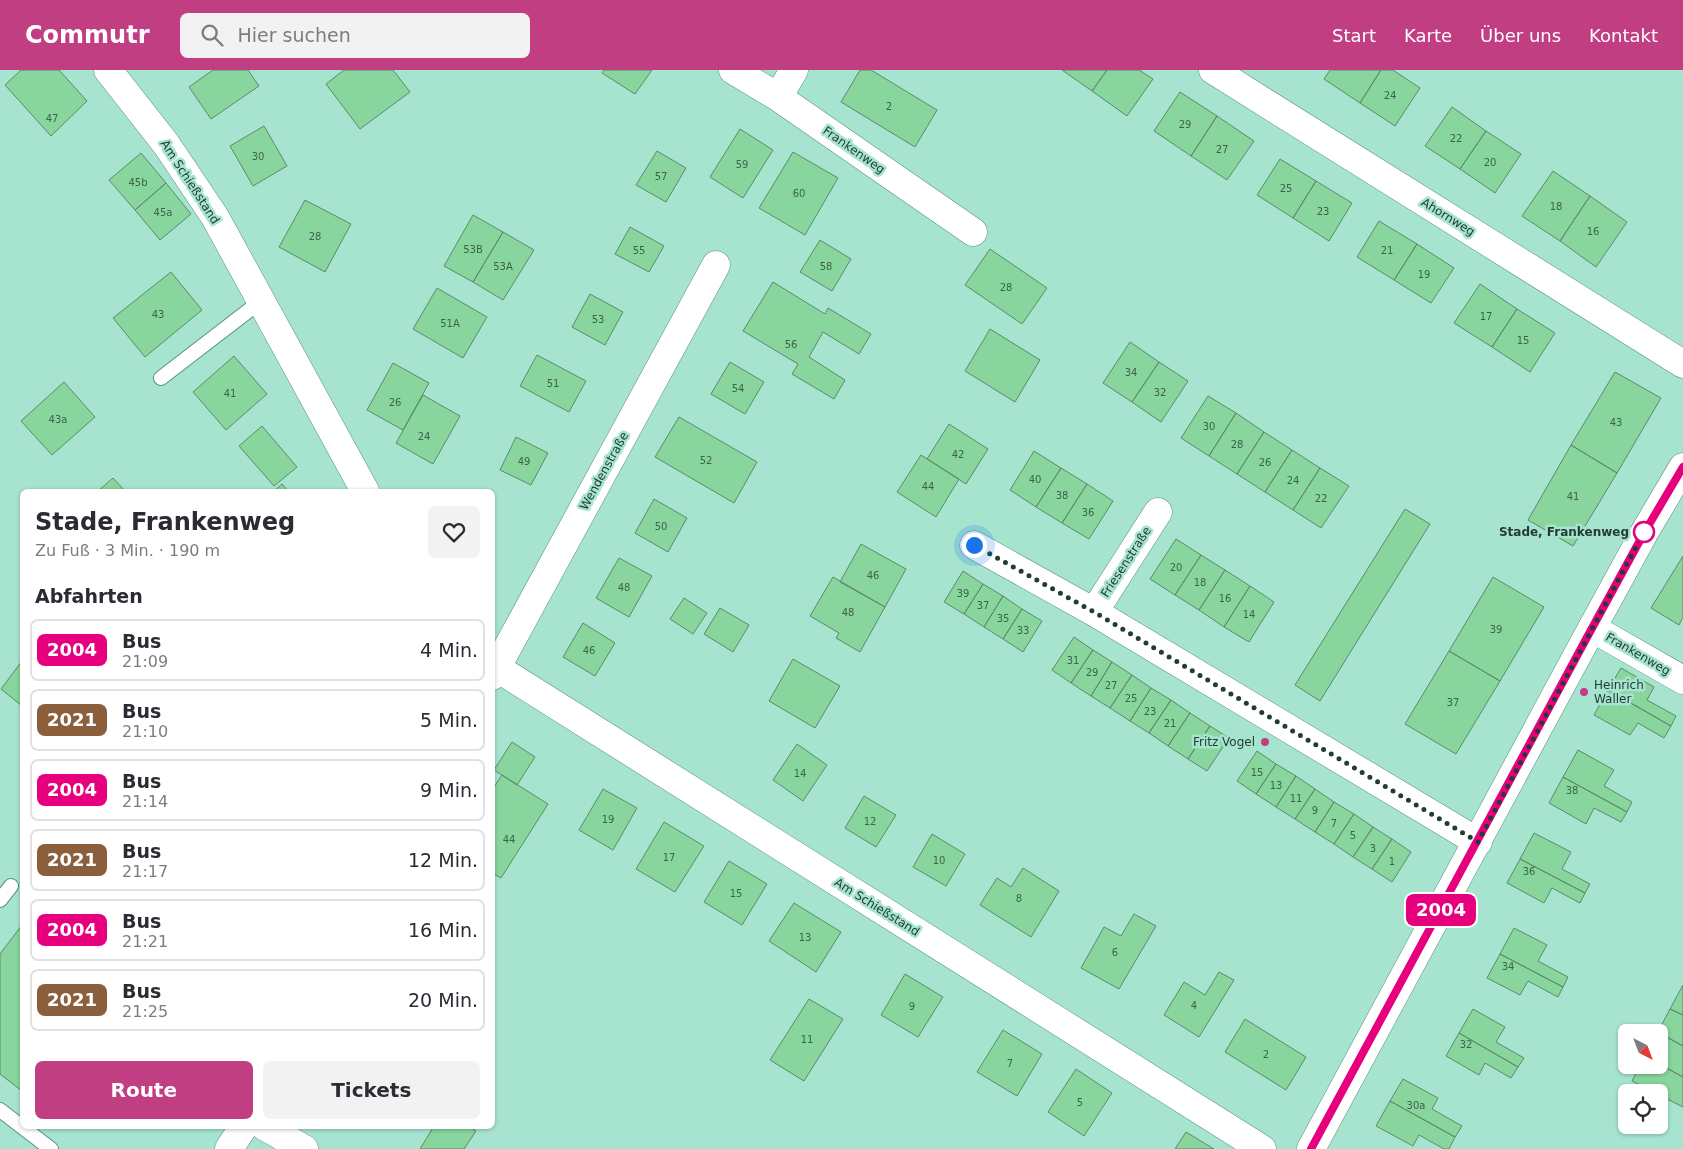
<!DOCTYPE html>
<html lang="de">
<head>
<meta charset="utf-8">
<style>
  body { margin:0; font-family:"DejaVu Sans",sans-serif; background:#f2f2f3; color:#2b2b33; height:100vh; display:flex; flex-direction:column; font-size:19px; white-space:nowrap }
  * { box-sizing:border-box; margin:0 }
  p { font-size:16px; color:#7c7c81 }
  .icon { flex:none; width:28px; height:28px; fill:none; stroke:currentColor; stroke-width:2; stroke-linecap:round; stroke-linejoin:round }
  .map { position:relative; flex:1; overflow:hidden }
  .side { position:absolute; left:20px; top:419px; width:475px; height:640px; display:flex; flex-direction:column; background:#fff; border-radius:8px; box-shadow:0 1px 4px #0004 }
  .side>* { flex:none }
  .badge { padding:0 10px; border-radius:8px; font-size:18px; line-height:32px }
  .needle { width:32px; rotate:138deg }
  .buttons { position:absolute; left:1618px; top:954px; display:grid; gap:10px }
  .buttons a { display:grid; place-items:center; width:50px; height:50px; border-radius:8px; background:#fff; box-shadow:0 1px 4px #0004; font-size:25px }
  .you { position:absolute; width:25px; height:25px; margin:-12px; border:4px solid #fff; border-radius:50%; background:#1a73e8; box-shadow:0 0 0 8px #1a73e833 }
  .map>.badge { position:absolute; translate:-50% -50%; box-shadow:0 0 0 2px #fff }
  h2 { padding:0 15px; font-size:19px; line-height:45px }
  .round { display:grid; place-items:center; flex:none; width:52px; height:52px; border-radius:8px; background:#f2f2f3 }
  .head { display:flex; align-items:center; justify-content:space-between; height:85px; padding:0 15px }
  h1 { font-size:24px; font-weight:700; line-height:38px }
  .button { display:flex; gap:10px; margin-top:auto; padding:10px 15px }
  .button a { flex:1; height:58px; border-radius:8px; background:#c23e83; color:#fff; font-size:20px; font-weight:700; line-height:58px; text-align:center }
  .button a+a { background:#f2f2f3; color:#2b2b33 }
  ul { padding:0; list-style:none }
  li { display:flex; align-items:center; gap:15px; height:62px; margin:0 10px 8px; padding:0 5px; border:2px solid #e1e1e2; border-radius:8px }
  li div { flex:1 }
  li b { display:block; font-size:19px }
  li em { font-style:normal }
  li .badge { min-width:55px; font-weight:700; text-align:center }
  header { display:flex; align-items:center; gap:30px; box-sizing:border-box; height:70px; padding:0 25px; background:#c23e83; color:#fff }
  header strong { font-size:24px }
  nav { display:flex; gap:28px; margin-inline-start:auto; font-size:18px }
  .search { width:350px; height:45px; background:#f2f2f3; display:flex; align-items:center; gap:12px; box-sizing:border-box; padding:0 18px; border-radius:8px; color:#7c7c81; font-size:19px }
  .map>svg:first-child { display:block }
  .building { fill:#88d59d; stroke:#5e8969 }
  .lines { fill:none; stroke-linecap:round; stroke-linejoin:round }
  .lane-casing { stroke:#579280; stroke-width:16 }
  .street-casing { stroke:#579280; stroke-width:29 }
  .secondary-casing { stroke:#579280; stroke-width:29 }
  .lane { stroke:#fff; stroke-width:14 }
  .street { stroke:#fff; stroke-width:28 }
  .secondary { stroke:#fff; stroke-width:28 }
  .line-casing { stroke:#fff; stroke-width:11 }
  .line { stroke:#e6007e; stroke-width:8 }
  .walk { stroke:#233c34; stroke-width:5; stroke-dasharray:0 9 }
  .stop-dot { fill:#fff; stroke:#e6007e; stroke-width:2.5 }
  .poi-dot { fill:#c23e83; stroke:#a7e4d0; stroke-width:2 }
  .labels { text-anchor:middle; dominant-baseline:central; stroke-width:5; stroke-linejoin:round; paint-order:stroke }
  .number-label { font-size:10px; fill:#3c624e }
  .street-label { font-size:12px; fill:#233c34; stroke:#a7e4d0 }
  .stop-label { font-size:12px; font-weight:bold; fill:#233c34; stroke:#a7e4d0; text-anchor:end }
  .poi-label { font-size:12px; fill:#233c34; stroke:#a7e4d0; text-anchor:start }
</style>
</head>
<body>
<header>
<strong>Commutr</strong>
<div class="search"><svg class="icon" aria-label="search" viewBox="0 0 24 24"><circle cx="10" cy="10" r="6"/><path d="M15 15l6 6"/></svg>Hier suchen</div>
<nav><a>Start</a><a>Karte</a><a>Über uns</a><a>Kontakt</a></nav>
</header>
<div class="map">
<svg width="1683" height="1079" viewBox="0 0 1683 1079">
  <rect width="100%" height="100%" fill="#a7e4d0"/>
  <path class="building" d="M21 0H59L87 31 51 66 5 15Z
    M213 0H248L259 16 211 49 189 17Z
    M344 0H393L410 22 360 59 326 14Z
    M604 0H652L635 24 602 3Z
    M860 0H871L937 40 915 77 841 32Z
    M1062 0H1107L1092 21Z
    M1107 0H1139L1153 9 1127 46 1092 21Z
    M1330 0H1381L1360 33 1324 9Z
    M1381 0H1393L1420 18 1395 56 1360 33Z
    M1180 22 1217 46 1191 86 1154 61Z
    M1452 37 1486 61 1460 99 1425 76Z
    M1217 46 1254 71 1227 110 1191 86Z
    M264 56 287 96 253 116 230 76Z
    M740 59 773 80 743 128 710 107Z
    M1486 61 1521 84 1495 123 1460 99Z
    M657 81 686 98 666 132 636 115Z
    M793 82 838 108 805 165 759 138Z
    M141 83 166 113 135 140 109 110Z
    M1280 89 1316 111 1293 148 1257 125Z
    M1553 101 1590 126 1560 171 1522 146Z
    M1316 111 1352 133 1329 171 1293 148Z
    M166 113 191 144 160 170 135 140Z
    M1590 126 1627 152 1596 197 1560 171Z
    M305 130 351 154 325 202 279 177Z
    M473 145 503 162 473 212 444 196Z
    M1379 151 1417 174 1394 210 1357 187Z
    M630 157 664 176 649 202 615 184Z
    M503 162 534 180 503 230 473 212Z
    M820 170 851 189 832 221 800 202Z
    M1417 174 1454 198 1431 233 1394 210Z
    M990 179 1047 218 1022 254 965 215Z
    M171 202 202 240 145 287 113 248Z
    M773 212 825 244 828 238 871 264 859 284 823 262 809 287 845 310 834 329 792 304 798 294 743 261Z
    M1480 214 1517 239 1492 277 1454 253Z
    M437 218 487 247 463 288 413 259Z
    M590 224 623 242 605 275 572 257Z
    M1517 239 1555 263 1530 302 1492 277Z
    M990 259 1040 290 1015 332 965 301Z
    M1130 272 1159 292 1132 332 1103 313Z
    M537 285 586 311 569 342 520 316Z
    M234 286 267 324 226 360 193 322Z
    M730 292 764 312 745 344 711 324Z
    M1159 292 1188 311 1161 352 1132 332Z
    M393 293 429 313 403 360 367 340Z
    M1615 302 1661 328 1617 403 1571 375Z
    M64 312 95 347 52 385 21 351Z
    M423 325 460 346 433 394 396 373Z
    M1208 326 1236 343 1209 386 1181 368Z
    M1236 343 1264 362 1237 404 1209 386Z
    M679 347 757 392 734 433 655 387Z
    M949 354 988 379 966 414 927 389Z
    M262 356 297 397 274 416 239 376Z
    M1264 362 1292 380 1265 422 1237 404Z
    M516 367 548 383 531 415 500 400Z
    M1571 375 1617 403 1573 476 1528 450Z
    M1292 380 1320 398 1293 440 1265 422Z
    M1034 381 1061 398 1036 437 1010 420Z
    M921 385 959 409 936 447 897 422Z
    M1061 398 1087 414 1062 453 1036 437Z
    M1320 398 1349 416 1321 458 1293 440Z
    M113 408 125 421H98Z
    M282 414 288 421H274Z
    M1087 414 1113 431 1089 469 1062 453Z
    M654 429 687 448 668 482 635 463Z
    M1405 439 1430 454 1320 631 1295 615Z
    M1176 469 1201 485 1175 525 1150 509Z
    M861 474 906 499 885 537 840 512Z
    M1201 485 1225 500 1199 540 1175 525Z
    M1683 486V547L1679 555 1651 538Z
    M619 488 652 506 629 547 596 528Z
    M1225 500 1250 516 1224 557 1199 540Z
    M963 501 983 514 964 544 944 532Z
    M833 507 885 537 860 582 836 568 839 563 810 546Z
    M1493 507 1544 537 1500 611 1449 581Z
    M983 514 1003 526 984 557 964 544Z
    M1250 516 1274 532 1249 572 1224 557Z
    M1003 526 1022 539 1003 569 984 557Z
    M684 528 707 543 693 564 670 549Z
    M720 538 749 555 733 582 704 564Z
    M1022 539 1042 551 1023 582 1003 569Z
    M583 553 615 573 595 606 563 587Z
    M1074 567 1093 580 1071 613 1052 600Z
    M1093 580 1112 592 1091 626 1071 613Z
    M1449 581 1500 611 1456 684 1405 654Z
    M793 589 840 616 815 658 769 631Z
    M22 591V636L1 619Z
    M1112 592 1132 605 1110 638 1091 626Z
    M1621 598 1654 617 1647 630 1676 646 1671 656 1608 620Z
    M1132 605 1151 618 1130 651 1110 638Z
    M1151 618 1171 630 1149 663 1130 651Z
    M1608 620 1671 656 1664 668 1638 653 1630 665 1594 645Z
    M1171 630 1190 643 1168 676 1149 663Z
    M1190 643 1210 656 1188 689 1168 676Z
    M1210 656 1229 668 1207 701 1188 689Z
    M512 672 535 687 517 715 494 700Z
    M797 674 827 695 803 731 773 710Z
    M1578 680 1614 700 1604 716 1632 732 1627 742 1563 707Z
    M1257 681 1276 694 1256 724 1237 711Z
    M1276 694 1296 706 1276 737 1256 724Z
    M502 705 548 734 501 808 492 803V720Z
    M1296 706 1315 719 1295 749 1276 737Z
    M1563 707 1627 742 1621 752 1594 738 1586 754 1549 733Z
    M603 719 637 738 613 780 579 760Z
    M1315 719 1334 732 1315 762 1295 749Z
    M864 726 896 745 876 777 845 758Z
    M1334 732 1354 744 1334 774 1315 762Z
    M1354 744 1373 757 1353 787 1334 774Z
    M664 752 704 776 675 822 636 799Z
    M1373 757 1392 769 1372 799 1353 787Z
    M1534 763 1571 782 1562 799 1590 814 1585 823 1520 789Z
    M932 764 965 784 946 816 913 797Z
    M1392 769 1411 782 1392 812 1372 799Z
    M1520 789 1585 823 1580 833 1552 818 1544 833 1507 813Z
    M729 791 767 814 742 855 704 832Z
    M1023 798 1059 821 1031 867 980 835 997 808 1011 817Z
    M794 833 841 862 816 902 769 871Z
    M1134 844 1156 856 1119 919 1081 898 1104 857 1121 866Z
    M22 855V1021L0 1004V884Z
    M1514 858 1547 875 1538 891 1568 907 1563 917 1500 884Z
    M1500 884 1563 917 1558 927 1528 911 1520 925 1487 908Z
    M1219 902 1234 910 1199 967 1164 945 1184 912 1205 925Z
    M905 904 943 927 918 967 881 945Z
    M1683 915V945L1670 939Z
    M809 929 843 949 804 1011 770 990Z
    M1473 939 1505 957 1496 972 1524 988 1518 997 1459 963Z
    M1670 939 1683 945V976L1658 962Z
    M1245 949 1306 987 1286 1020 1225 982Z
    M1003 960 1042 984 1017 1026 977 1002Z
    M1459 963 1518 997 1511 1008 1485 993 1479 1005 1446 986Z
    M1659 963 1683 976V1007L1659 994Z
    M1659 994 1683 1007V1037L1659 1025V1022H1654L1632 1011 1640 995Z
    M1076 999 1112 1023 1084 1066 1048 1042Z
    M1403 1009 1438 1028 1432 1039 1462 1056 1455 1067 1390 1031Z
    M1390 1031 1455 1067 1449 1079H1444L1419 1065 1413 1076 1376 1056Z
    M434 1056H468L476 1061 464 1079H420Z
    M1186 1062 1214 1079H1175Z"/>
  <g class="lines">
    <g class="lane-casing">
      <path id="lane" d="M161 308 261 231
        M0 830 11 816
        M0 1040 51 1079"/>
    </g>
    <g class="street-casing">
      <path id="street" d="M108 0 166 74 215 147 365 421
        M733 0 778 27 973 162
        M1213 0 1683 294
        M778 27 794 0
        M974 475 1094 542 1478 772
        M1094 542 1158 442
        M1592 558 1683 610
        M492 593 497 598 1262 1079
        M492 606 716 195
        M264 1056 304 1079
        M229 1079 244 1056"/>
    </g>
    <g class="secondary-casing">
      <path id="secondary" d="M1311 1079 1585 571 1644 463 1683 397"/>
    </g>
    <use href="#lane" class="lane"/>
    <use href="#street" class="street"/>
    <use href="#secondary" class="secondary"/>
  </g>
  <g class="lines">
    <g class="line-casing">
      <path id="line" d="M1311 1079 1585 571 1644 463 1683 397"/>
    </g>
    <use href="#line" class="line"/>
    <path class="walk" d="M974 475 1094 542 1478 772 1644 462"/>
  </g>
  <circle class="stop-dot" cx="1644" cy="462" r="10"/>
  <g class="poi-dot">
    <circle cx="1584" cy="622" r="5"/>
    <circle cx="1265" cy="672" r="5"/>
  </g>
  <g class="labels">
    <g class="number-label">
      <text x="1390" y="25">24</text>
      <text x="889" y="36">2</text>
      <text x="52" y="48">47</text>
      <text x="1185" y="54">29</text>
      <text x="1456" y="68">22</text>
      <text x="1222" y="79">27</text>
      <text x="258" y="86">30</text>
      <text x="1490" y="92">20</text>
      <text x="742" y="94">59</text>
      <text x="661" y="106">57</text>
      <text x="138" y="112">45b</text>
      <text x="1286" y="118">25</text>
      <text x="799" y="123">60</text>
      <text x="1556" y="136">18</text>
      <text x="1323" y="141">23</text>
      <text x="163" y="142">45a</text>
      <text x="1593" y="161">16</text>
      <text x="315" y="166">28</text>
      <text x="473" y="179">53B</text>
      <text x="639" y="180">55</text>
      <text x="1387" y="180">21</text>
      <text x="503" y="196">53A</text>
      <text x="826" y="196">58</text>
      <text x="1424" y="204">19</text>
      <text x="1006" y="217">28</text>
      <text x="158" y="244">43</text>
      <text x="1486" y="246">17</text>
      <text x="598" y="249">53</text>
      <text x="450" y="253">51A</text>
      <text x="1523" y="270">15</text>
      <text x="791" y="274">56</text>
      <text x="1131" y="302">34</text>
      <text x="553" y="313">51</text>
      <text x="738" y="318">54</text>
      <text x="1160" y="322">32</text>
      <text x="230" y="323">41</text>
      <text x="395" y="332">26</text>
      <text x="58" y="349">43a</text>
      <text x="1616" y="352">43</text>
      <text x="1209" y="356">30</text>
      <text x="424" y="366">24</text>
      <text x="1237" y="374">28</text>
      <text x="958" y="384">42</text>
      <text x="706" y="390">52</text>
      <text x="524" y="391">49</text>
      <text x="1265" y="392">26</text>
      <text x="1035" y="409">40</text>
      <text x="1293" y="410">24</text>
      <text x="928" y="416">44</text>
      <text x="1062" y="425">38</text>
      <text x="1573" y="426">41</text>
      <text x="1321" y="428">22</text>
      <text x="1088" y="442">36</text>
      <text x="661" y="456">50</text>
      <text x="1176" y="497">20</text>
      <text x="873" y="505">46</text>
      <text x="1200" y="512">18</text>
      <text x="624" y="517">48</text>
      <text x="963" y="523">39</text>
      <text x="1225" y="528">16</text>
      <text x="983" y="535">37</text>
      <text x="848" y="542">48</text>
      <text x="1249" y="544">14</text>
      <text x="1003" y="548">35</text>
      <text x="1496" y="559">39</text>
      <text x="1023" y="560">33</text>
      <text x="589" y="580">46</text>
      <text x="1073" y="590">31</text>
      <text x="1092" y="602">29</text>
      <text x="1111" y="615">27</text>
      <text x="1131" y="628">25</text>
      <text x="1453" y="632">37</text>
      <text x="1150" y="641">23</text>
      <text x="1170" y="653">21</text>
      <text x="1257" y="702">15</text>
      <text x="800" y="703">14</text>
      <text x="1276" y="715">13</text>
      <text x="1572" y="720">38</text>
      <text x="1296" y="728">11</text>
      <text x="1315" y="740">9</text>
      <text x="608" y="749">19</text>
      <text x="870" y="751">12</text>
      <text x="1334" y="753">7</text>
      <text x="1353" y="765">5</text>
      <text x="509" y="769">44</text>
      <text x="1373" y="778">3</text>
      <text x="669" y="787">17</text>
      <text x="939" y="790">10</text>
      <text x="1392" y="791">1</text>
      <text x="1529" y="801">36</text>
      <text x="736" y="823">15</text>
      <text x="1019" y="828">8</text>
      <text x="805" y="867">13</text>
      <text x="1115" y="882">6</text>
      <text x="1508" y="896">34</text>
      <text x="1194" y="935">4</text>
      <text x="912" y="936">9</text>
      <text x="807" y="969">11</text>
      <text x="1466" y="974">32</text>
      <text x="1266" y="984">2</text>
      <text x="1010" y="993">7</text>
      <text x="1080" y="1032">5</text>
      <text x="1416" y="1035">30a</text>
    </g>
    <g class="street-label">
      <text transform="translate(854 80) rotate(35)">Frankenweg</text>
      <text transform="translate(190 112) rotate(57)">Am Schießstand</text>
      <text transform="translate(1448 147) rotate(32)">Ahornweg</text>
      <text transform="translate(604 401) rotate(-61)">Wendenstraße</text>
      <text transform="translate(1126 492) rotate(-57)">Friesenstraße</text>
      <text transform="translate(1638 584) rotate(30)">Frankenweg</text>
      <text transform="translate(877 837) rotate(32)">Am Schießstand</text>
    </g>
    <g class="stop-label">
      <text x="1629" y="462">Stade, Frankenweg</text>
    </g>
    <g class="poi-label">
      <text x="1594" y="615">Heinrich<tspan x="1594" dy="14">Waller</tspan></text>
      <text x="1255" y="672" text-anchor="end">Fritz Vogel</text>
    </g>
  </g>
</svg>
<div class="buttons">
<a><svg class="needle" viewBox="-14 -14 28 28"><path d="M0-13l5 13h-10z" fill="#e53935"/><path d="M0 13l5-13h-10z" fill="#7c7c81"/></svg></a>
<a><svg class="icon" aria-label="locate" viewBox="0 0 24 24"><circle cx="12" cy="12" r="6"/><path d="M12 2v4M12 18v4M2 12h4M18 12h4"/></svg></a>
</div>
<div class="you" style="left:974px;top:475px"></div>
<b class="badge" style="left:1441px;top:840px;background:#e6007e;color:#fff">2004</b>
<section class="side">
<div class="head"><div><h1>Stade, Frankenweg</h1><p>Zu Fuß · 3 Min. · 190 m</p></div><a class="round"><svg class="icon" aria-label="heart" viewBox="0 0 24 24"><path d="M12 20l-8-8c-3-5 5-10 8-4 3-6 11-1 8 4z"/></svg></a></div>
<h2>Abfahrten</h2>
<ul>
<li><span class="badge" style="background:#e6007e;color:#fff">2004</span><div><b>Bus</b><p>21:09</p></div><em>4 Min.</em></li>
<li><span class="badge" style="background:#8b5e3c;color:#fff">2021</span><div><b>Bus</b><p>21:10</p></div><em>5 Min.</em></li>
<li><span class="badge" style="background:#e6007e;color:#fff">2004</span><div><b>Bus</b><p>21:14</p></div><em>9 Min.</em></li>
<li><span class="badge" style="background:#8b5e3c;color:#fff">2021</span><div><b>Bus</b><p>21:17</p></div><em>12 Min.</em></li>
<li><span class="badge" style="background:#e6007e;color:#fff">2004</span><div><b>Bus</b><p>21:21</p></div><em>16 Min.</em></li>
<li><span class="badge" style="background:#8b5e3c;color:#fff">2021</span><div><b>Bus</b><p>21:25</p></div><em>20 Min.</em></li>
</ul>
<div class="button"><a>Route</a><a>Tickets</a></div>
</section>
</div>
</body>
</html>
